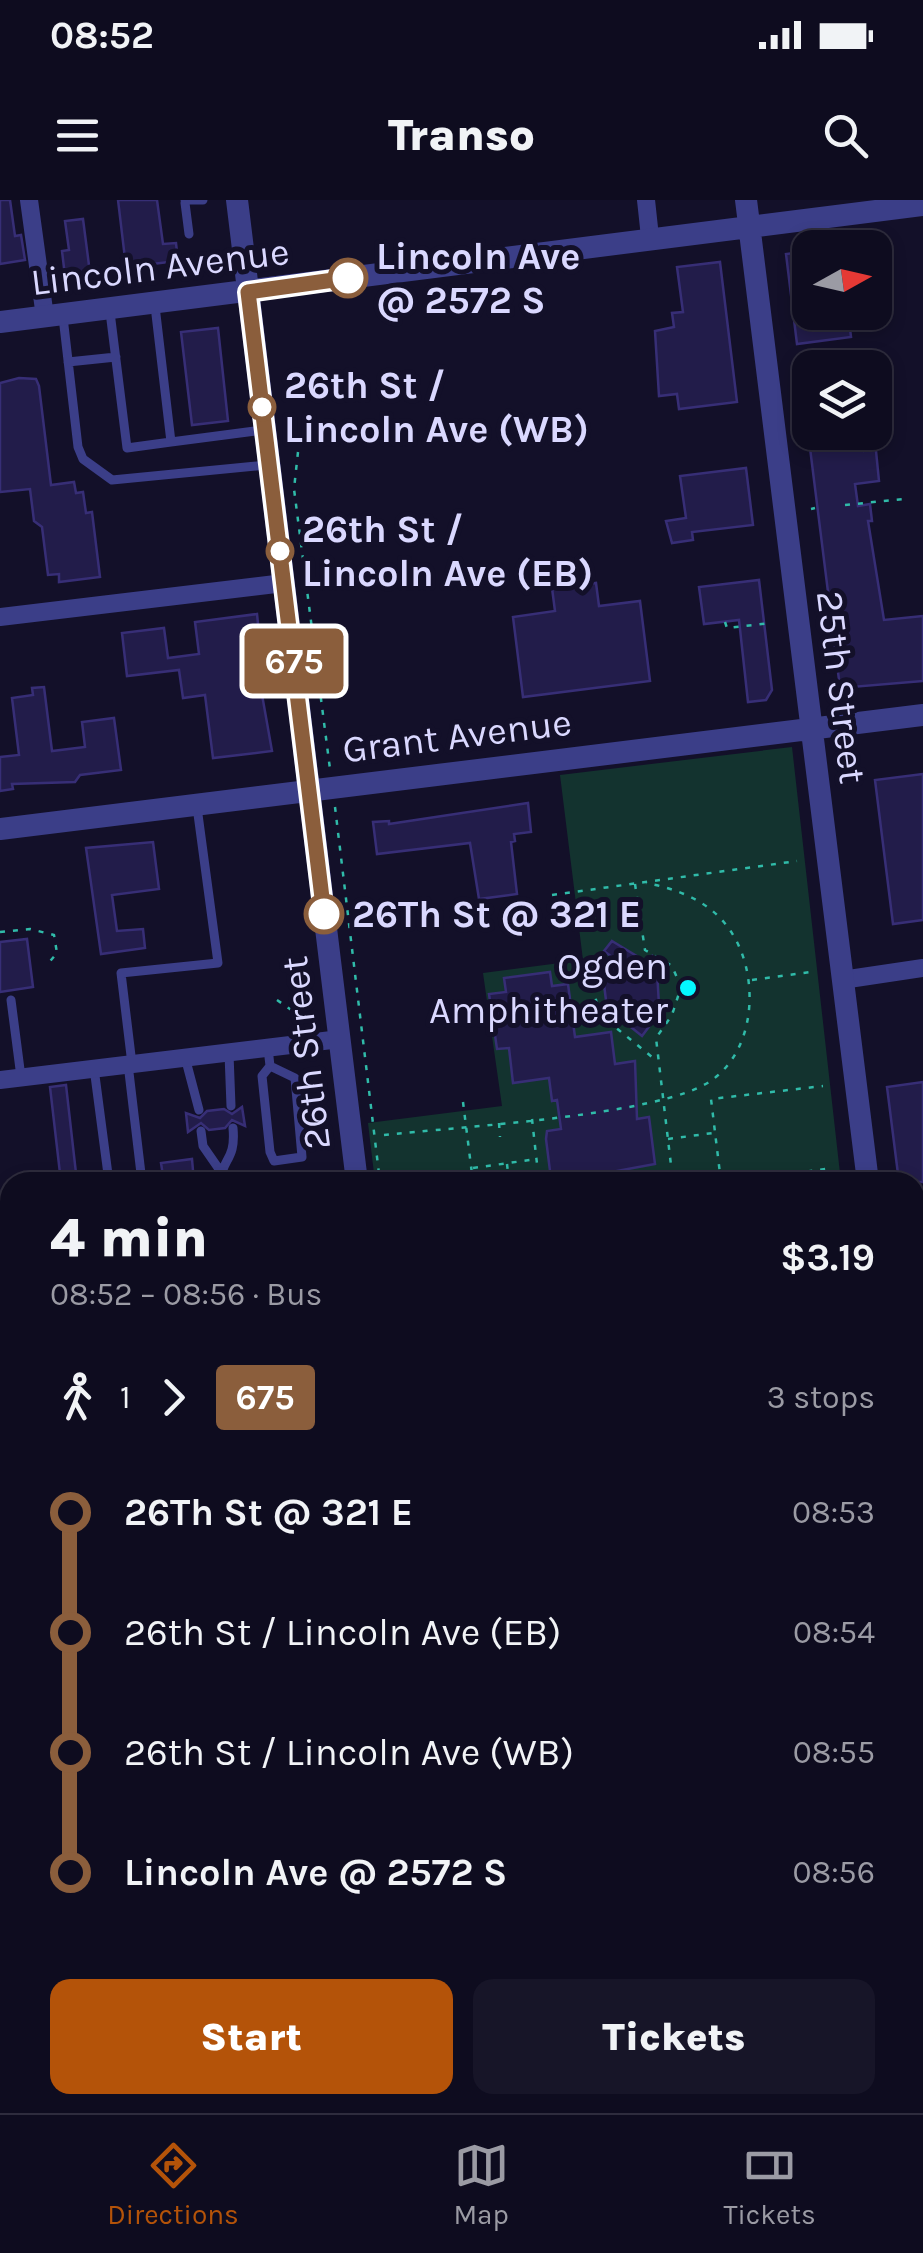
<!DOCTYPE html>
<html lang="en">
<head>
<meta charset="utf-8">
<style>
  body { margin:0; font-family:Karla,sans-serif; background:#171528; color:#f1f3f6; height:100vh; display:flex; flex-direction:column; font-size:38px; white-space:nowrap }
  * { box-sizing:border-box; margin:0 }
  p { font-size:32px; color:#9b9ba4 }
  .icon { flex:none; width:55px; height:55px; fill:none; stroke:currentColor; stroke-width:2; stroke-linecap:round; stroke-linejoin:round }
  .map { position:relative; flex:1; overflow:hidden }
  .details { position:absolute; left:0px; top:972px; width:925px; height:942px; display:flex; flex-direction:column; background:#0e0c1f; border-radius:30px 30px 0 0; box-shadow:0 5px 15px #0003,0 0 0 2px #2e2c3d }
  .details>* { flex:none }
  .badge { padding:0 20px; border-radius:8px; font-size:35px; line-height:65px }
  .needle { width:65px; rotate:82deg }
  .fabs { position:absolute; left:792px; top:30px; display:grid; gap:20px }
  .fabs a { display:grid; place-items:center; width:100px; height:100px; border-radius:20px; background:#0e0c1f; box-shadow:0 5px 15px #0003,0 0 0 2px #2e2c3d; font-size:50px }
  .map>.badge { position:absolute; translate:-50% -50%; box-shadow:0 0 0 5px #fff }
  .legs { display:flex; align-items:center; gap:15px; height:110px; padding:0 50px; font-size:32px }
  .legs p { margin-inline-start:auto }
  .head { display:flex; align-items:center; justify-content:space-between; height:170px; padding:0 50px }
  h1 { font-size:55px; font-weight:800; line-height:75px }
  .action { display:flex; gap:20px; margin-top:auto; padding:20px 50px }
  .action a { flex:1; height:115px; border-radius:20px; background:#b45309; color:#fff; font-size:40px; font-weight:800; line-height:115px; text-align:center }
  .action a+a { background:#171528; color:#f1f3f6 }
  ul { padding:0 50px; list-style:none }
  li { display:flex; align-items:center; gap:35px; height:120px; font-size:38px }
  li i { display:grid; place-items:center; width:15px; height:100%; margin:0 12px; background:currentColor }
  li i::after { content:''; width:25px; height:25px; margin:-12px; border:8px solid; border-radius:50%; background:#0e0c1f }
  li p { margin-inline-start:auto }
  li:first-child i { background:linear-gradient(#0000 50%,currentColor 0) }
  li:last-child i { background:linear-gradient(currentColor 50%,#0000 0) }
  .status { display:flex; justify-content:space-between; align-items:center; height:70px; padding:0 50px; background:#0e0c1f; direction:ltr }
  .status svg { height:28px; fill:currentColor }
  header { display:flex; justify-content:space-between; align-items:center; height:130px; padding:0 50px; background:#0e0c1f; font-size:45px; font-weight:800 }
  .menu { display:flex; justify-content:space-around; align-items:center; height:140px; border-top:2px solid #2e2c3d; background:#0e0c1f; font-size:28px; color:#9b9ba4 }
  .menu a { display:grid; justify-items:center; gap:5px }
  .menu .active { color:#b45309 }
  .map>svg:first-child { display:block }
  .green { fill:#13332f }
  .building { fill:#221c4a; stroke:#372e76; stroke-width:2.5 }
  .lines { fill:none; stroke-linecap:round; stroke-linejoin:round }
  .path { stroke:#30bba9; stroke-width:2.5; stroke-dasharray:5 8; stroke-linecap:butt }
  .service { stroke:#3b3e88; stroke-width:9 }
  .minor { stroke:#3b3e88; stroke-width:18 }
  .tertiary { stroke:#3b3e88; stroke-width:22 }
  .primary { stroke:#b85fff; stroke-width:25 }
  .line-1-casing { stroke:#fff; stroke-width:22 }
  .line-1 { stroke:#8b5e3c; stroke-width:15 }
  .stop-1-dot { fill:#fff; stroke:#8b5e3c; stroke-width:5 }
  .poi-dot { fill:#04f7ff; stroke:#131029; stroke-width:4 }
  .labels { text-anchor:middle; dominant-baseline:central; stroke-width:10; stroke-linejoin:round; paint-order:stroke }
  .stop-label { font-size:38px; font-weight:bold; fill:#dad8ff; stroke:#131029; text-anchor:start }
  .street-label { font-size:38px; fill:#dad8ff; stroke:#131029 }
  .poi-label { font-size:38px; fill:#dad8ff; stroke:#131029; text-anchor:end }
</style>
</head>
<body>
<div class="status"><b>08:52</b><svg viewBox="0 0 49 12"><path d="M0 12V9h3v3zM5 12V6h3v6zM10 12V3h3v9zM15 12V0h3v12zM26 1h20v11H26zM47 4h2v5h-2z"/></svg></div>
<header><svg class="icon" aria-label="menu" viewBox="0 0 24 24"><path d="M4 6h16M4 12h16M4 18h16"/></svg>Transo<svg class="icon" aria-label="search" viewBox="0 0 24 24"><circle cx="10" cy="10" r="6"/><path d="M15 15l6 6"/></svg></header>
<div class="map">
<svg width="923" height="1913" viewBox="0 0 923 1913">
  <rect width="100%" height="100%" fill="#131029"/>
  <path class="green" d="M792 547 841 982H375L368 923 502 906 483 773 583 760 560 575Z"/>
  <path class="building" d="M0 0H10L15 36 21 35 25 60 0 64Z
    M118 0H157L163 44 176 43 178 61 126 67Z
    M83 19 90 73 65 76 62 51 69 50 65 21Z
    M810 51V112H848L851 137 797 144 786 54Z
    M720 62 737 202 679 209 677 194 659 196 655 131 674 127 672 113 683 112 677 67Z
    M218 128 228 221 192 225 181 132Z
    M19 178 36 179 39 186 51 285 74 282 76 293 83 292 86 313 92 312 100 377 59 382V374L48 375 42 327 34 321 30 289 0 292V183Z
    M808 232H862L864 250 875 241 879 281 855 284 858 306 870 304 872 321H868L884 420 923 416V481L840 488Z
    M746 268 753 325 692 332 693 340 672 343 666 321 686 318 680 276Z
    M759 380 772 490 766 500 748 502 739 420 704 424 699 387Z
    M596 383 599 406 640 401 650 481 523 497 513 417 555 411 552 388Z
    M257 414 260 443 253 444 272 551 213 558 205 495 183 498 179 470 127 476 122 433 164 428 168 458 199 454 195 422Z
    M44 487 52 551 85 547 82 522 114 518 121 570 80 575 75 582 12 584 13 589 0 591V557L19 555 12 498 33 495 32 488Z
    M923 574V720L893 724 875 580Z
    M528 603 531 632 514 634 515 641 511 642 517 694 479 699 470 643 377 654 373 622 389 621V624Z
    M153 642 159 689 112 695 117 731 143 729 145 748 101 754 86 648Z
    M27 739 33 787 0 792V742Z
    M612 741 645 761 652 756 657 771 660 822 654 820 642 836 607 808 602 769 612 757 604 751Z
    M550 772 552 786 568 784 575 837 611 832 615 864 635 861 637 919 649 917 655 964 590 976 553 977 550 971 546 939 547 931 561 929 557 900 552 901 549 878 513 883 509 848 497 849 489 794 506 792 504 778Z
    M923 882V982H899L887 887Z
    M66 885 77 982H61L50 887Z
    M242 907 245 926 232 920 225 928 209 930 201 923 188 932 186 913 200 918 207 911 224 909 232 914Z
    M192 959 194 982H164L161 963Z"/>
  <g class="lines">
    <path class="path" d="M298 252 294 289 330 569
      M845 305 903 299
      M811 309 815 308
      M725 422 727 428 770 423
      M335 607 380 982
      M635 684 645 750 672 766 681 787 672 815 656 838 673 982
      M552 695 797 661
      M0 732 30 729 54 735 57 753 46 766
      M752 780 810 772
      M593 786 599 814 657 861
      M277 800 313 825
      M463 902 473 982
      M532 919 539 982
      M499 923 500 937
      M384 935C454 927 663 916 712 880 748 854 756 803 745 763 731 713 694 692 646 683
      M668 939 713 933
      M507 964 509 982
      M473 968 537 959
      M606 974 607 982
      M721 982 711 899 823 886
      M730 982 833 968"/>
    <path class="service" d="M185 0H203
      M185 3 189 34
      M155 106 171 242 263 230
      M110 112 127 248 171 242
      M63 117 78 247 83 259 112 280 266 265
      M68 162 116 157
      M11 800 21 877
      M268 848 270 866 262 876 270 952 274 961 302 957 295 878 270 866
      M229 854 231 906
      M185 857 199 910
      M128 864 142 982
      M132 864 121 773 218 763 197 607
      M94 868 109 982
      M201 931 203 946 221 972
      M220 982C222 958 236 961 233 928
      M915 1174H923
      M915 1229 923 1228
      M0 1511 10 1515
      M0 1853 10 1852
      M915 1864 923 1863
      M658 1905 659 1913"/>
    <path class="minor" d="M29 0 45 117
      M646 0 650 37
      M0 417 284 383
      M842 780 923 768
      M0 880 340 839
      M915 1352 923 1417
      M915 1765 923 1764"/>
    <path class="tertiary" d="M237 0 357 982
      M746 0 868 982
      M0 122 923 5
      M0 629 923 515
      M915 1549 923 1548
      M0 1666 10 1665
      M471 1905 472 1913"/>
    <path class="primary" d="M915 1035 923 1034
      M0 1149 10 1148"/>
  </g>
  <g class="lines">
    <g class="line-1-casing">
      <path id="line-1" d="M324 714 248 92 348 78"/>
    </g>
    <use href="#line-1" class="line-1"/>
  </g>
  <g class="stop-1-dot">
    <circle cx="348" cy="78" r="18"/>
    <circle cx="262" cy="207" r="12"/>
    <circle cx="280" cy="351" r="12"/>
    <circle cx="324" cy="714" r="18"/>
  </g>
  <circle class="poi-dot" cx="688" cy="788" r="10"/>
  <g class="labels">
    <g class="stop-label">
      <text x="376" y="56">Lincoln Ave<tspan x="376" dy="44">@ 2572 S</tspan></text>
      <text x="284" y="185">26th St /<tspan x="284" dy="44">Lincoln Ave (WB)</tspan></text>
      <text x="302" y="329">26th St /<tspan x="302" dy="44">Lincoln Ave (EB)</tspan></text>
      <text x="352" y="714">26Th St @ 321 E</text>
    </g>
    <g class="street-label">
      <text transform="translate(160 67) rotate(-7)">Lincoln Avenue</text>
      <text transform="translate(841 487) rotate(83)">25th Street</text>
      <text transform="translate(457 536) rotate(-7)">Grant Avenue</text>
      <text transform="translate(306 853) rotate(-97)">26th Street</text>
    </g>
    <g class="poi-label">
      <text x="668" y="766">Ogden<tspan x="668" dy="44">Amphitheater</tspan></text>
    </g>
  </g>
</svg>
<div class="fabs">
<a><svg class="needle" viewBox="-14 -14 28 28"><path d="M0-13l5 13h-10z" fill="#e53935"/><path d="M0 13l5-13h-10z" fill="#9b9ba4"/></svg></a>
<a><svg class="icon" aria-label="layers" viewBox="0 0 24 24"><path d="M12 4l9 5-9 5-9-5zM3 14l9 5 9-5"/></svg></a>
</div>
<b class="badge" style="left:294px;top:461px;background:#8b5e3c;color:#fff">675</b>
<section class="details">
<div class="head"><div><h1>4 min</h1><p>08:52 – 08:56 · Bus</p></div><b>$3.19</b></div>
<div class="legs"><svg class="icon" aria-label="walk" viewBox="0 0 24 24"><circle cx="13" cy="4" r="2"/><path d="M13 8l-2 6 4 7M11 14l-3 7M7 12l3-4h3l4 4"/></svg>1<svg class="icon" aria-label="forward" viewBox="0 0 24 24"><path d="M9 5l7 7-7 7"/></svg><b class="badge" style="background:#8b5e3c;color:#fff">675</b><p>3 stops</p></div>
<ul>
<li><i style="color:#8b5e3c"></i><b>26Th St @ 321 E</b><p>08:53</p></li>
<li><i style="color:#8b5e3c"></i><span>26th St / Lincoln Ave (EB)</span><p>08:54</p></li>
<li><i style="color:#8b5e3c"></i><span>26th St / Lincoln Ave (WB)</span><p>08:55</p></li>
<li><i style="color:#8b5e3c"></i><b>Lincoln Ave @ 2572 S</b><p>08:56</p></li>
</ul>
<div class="action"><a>Start</a><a>Tickets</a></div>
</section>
</div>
<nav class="menu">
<a class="active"><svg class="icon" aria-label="directions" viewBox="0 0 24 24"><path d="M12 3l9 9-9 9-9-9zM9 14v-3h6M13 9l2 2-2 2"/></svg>Directions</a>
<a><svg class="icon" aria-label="map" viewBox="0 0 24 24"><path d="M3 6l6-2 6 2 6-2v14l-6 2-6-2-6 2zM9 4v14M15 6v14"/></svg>Map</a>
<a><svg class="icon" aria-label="tickets" viewBox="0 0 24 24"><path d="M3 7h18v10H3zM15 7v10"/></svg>Tickets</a>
</nav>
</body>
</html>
